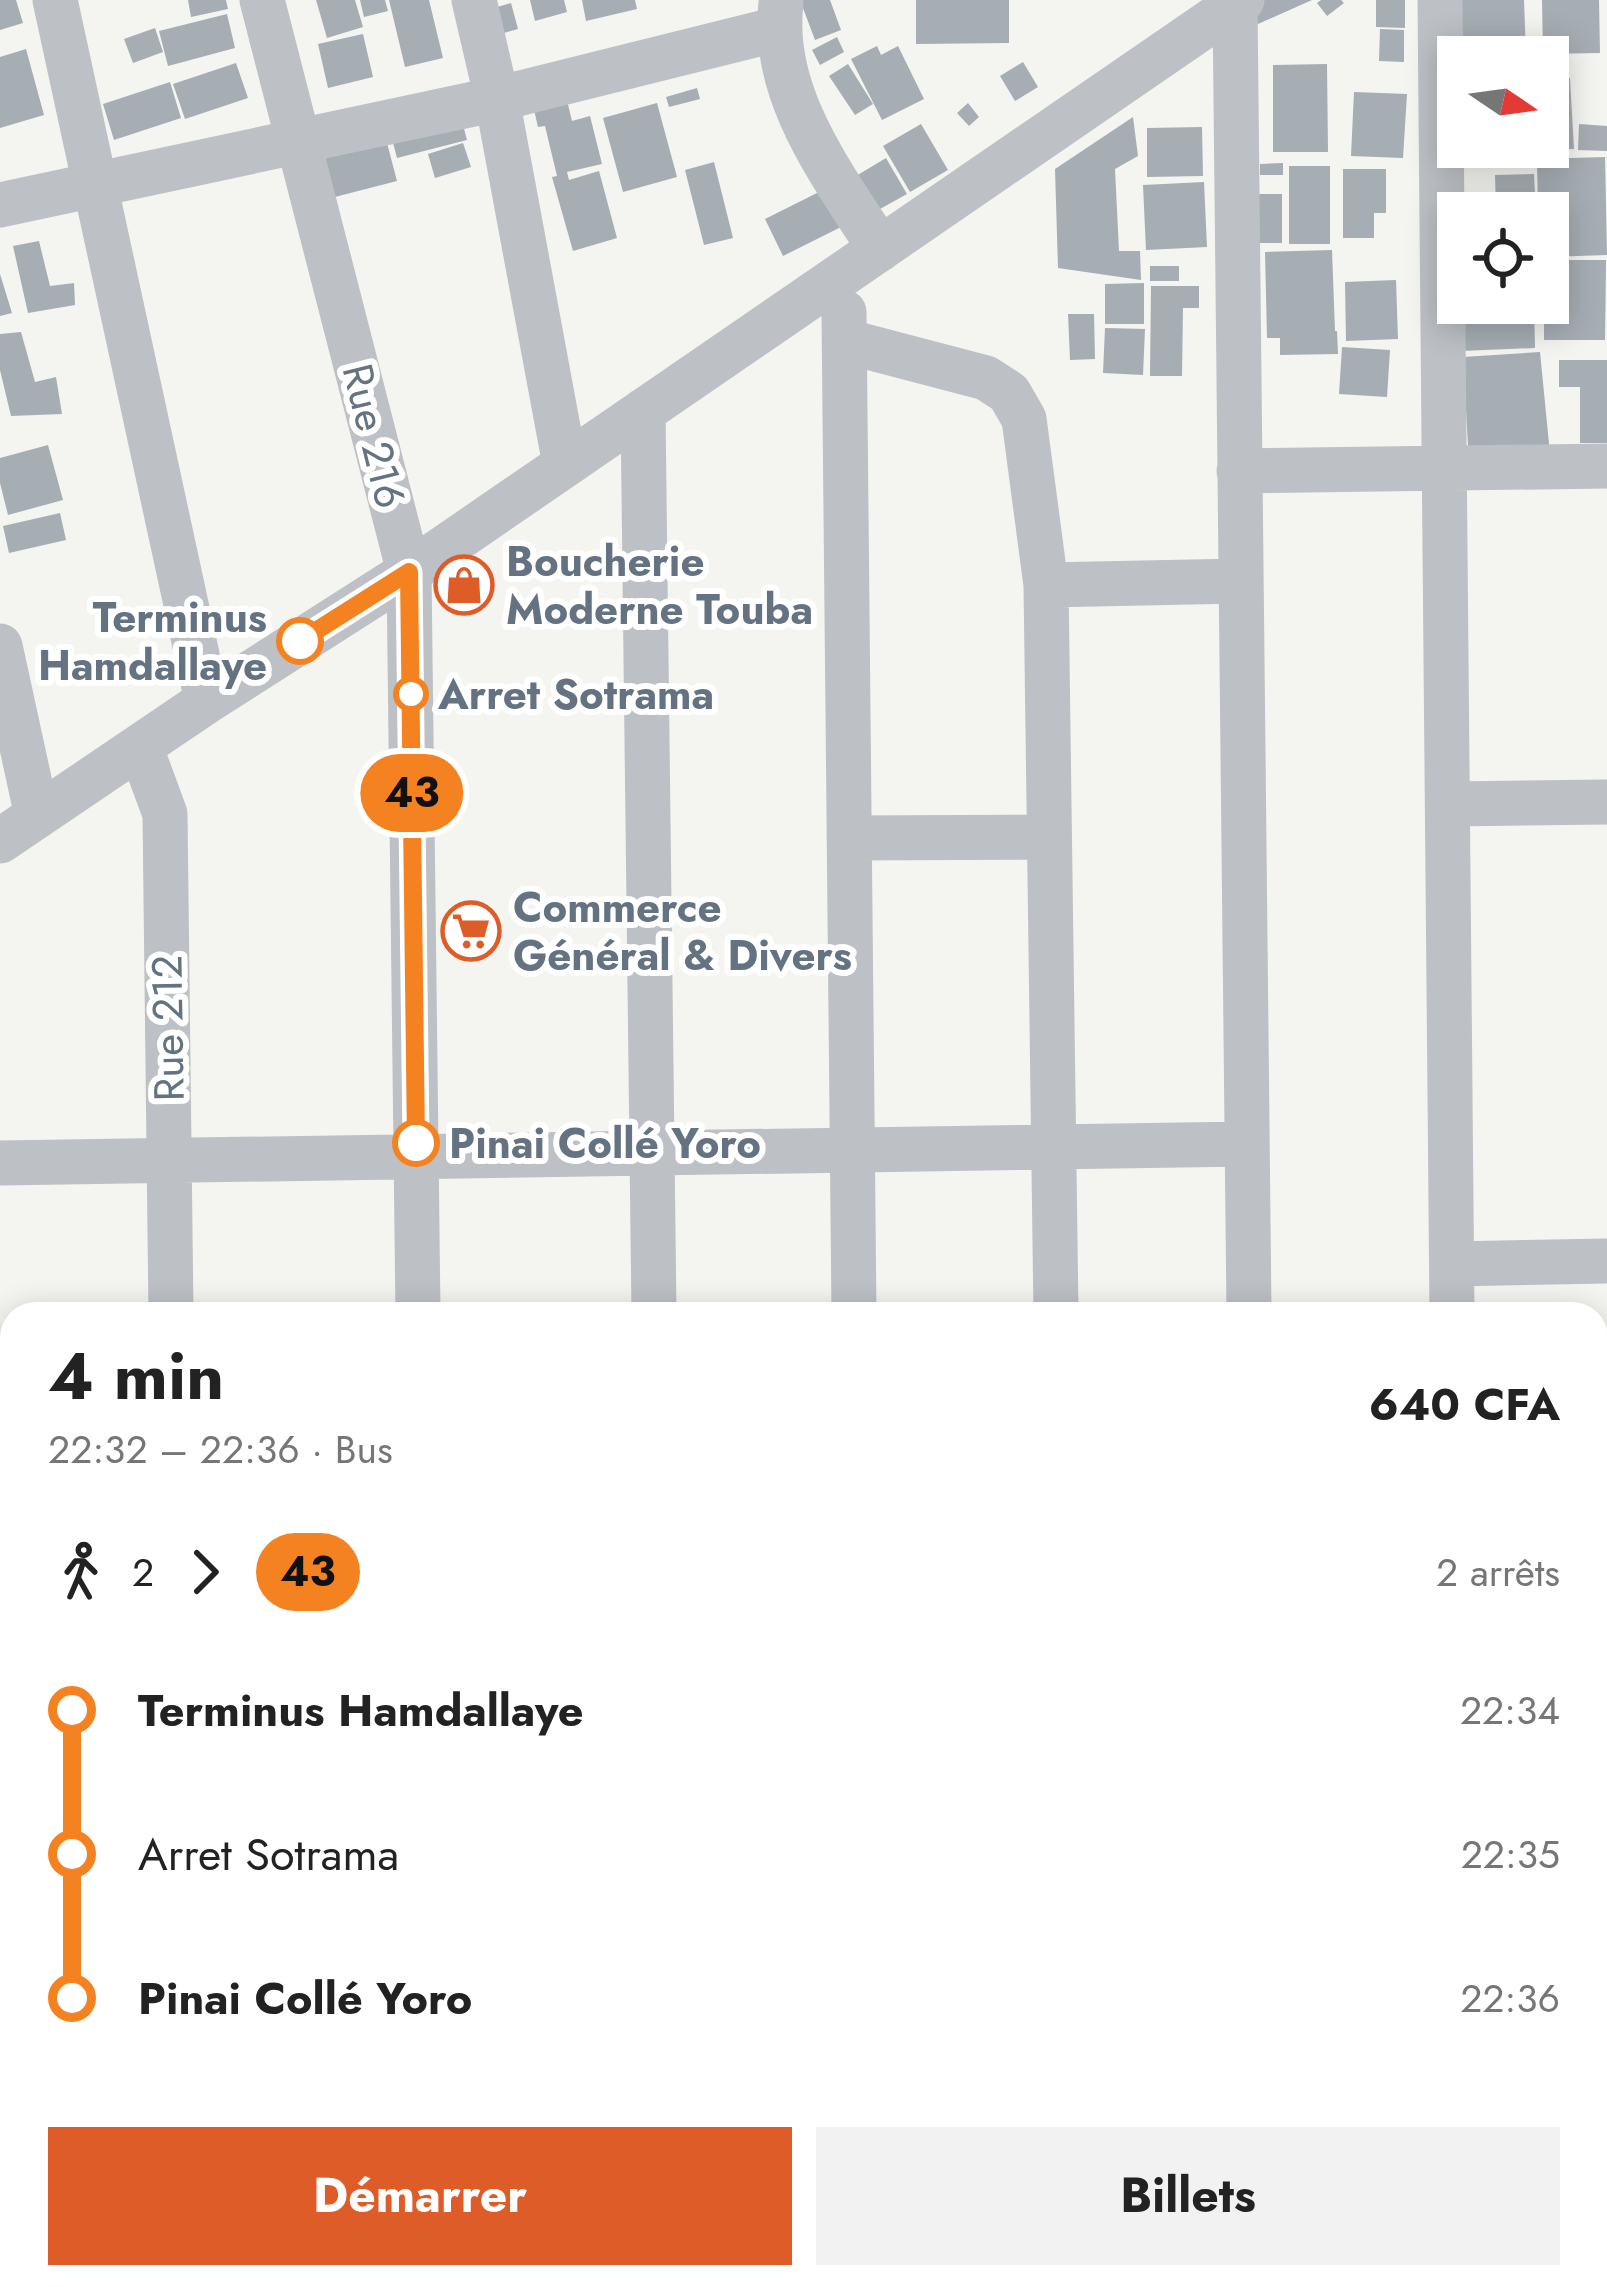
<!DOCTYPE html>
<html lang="fr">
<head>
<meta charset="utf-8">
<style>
  body { margin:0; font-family:Jost,sans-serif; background:#f2f2f2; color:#222; height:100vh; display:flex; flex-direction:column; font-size:45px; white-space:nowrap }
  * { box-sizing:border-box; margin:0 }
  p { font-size:39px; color:#767676 }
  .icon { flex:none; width:66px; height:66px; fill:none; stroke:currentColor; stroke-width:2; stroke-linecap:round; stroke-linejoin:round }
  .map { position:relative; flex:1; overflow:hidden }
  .sheet { position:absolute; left:0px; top:1302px; width:1608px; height:987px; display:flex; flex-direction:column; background:#fff; border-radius:36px 36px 0 0; box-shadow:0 6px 30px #0003 }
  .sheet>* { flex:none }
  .badge { padding:0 24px; border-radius:39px; font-size:42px; line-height:78px }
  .needle { width:78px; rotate:103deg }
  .tools { position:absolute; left:1437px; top:36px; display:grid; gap:24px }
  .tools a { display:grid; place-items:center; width:132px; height:132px; border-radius:0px; background:#fff; box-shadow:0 6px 30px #0003; font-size:60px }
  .map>.badge { position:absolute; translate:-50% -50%; box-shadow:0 0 0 6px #fff }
  .legs { display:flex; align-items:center; gap:18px; height:132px; padding:0 48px; font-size:39px }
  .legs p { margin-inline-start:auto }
  .overview { display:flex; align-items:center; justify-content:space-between; height:204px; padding:0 48px }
  h1 { font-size:66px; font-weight:700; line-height:90px }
  .cta { display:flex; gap:24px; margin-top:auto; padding:24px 48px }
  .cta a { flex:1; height:138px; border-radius:0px; background:#de5c27; color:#fff; font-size:48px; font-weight:700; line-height:138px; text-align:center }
  .cta a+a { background:#f2f2f2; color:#222 }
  ul { padding:0 48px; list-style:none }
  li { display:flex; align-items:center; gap:42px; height:144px; font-size:45px }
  li i { display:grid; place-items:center; width:18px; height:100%; margin:0 15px; background:currentColor }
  li i::after { content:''; width:30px; height:30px; margin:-15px; border:9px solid; border-radius:50%; background:#fff }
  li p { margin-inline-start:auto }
  li:first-child i { background:linear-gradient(#0000 50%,currentColor 0) }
  li:last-child i { background:linear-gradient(currentColor 50%,#0000 0) }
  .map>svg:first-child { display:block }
  .building { fill:#a6adb3 }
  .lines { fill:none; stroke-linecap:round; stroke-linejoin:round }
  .minor { stroke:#bdc0c4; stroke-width:45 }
  .line-1-casing { stroke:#fff; stroke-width:27 }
  .line-1 { stroke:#f58220; stroke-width:18 }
  .stop-1-dot { fill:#fff; stroke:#f58220; stroke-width:6 }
  .labels { text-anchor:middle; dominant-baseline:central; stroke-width:12; stroke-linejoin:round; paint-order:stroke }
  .street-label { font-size:42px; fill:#647281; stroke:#fff }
  .poi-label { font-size:42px; font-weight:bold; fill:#647281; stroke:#fff; text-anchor:start }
  .stop-label { font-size:42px; font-weight:bold; fill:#647281; stroke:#fff; text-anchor:start }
</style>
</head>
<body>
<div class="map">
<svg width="1607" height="2287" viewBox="0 0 1607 2287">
  <rect width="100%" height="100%" fill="#f4f4f0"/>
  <path class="building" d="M0 0H16L23 23 0 30Z
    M188 0H226L228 9 191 17Z
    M316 0H355L363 27 327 38Z
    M360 0H385L388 11 364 17Z
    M389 0H429L443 58 405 67Z
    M530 0H564L567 12 535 21Z
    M582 0H635L637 9 586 21Z
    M800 0H830L841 30 815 40Z
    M916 0H1009V43L916 44Z
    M1252 0H1312L1258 24 1248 2Z
    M1321 0H1341L1344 3 1327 16 1317 3Z
    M1376 0H1405V28L1376 27Z
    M1461 0H1524L1526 55 1463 57Z
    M1542 0H1599L1600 53 1543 54Z
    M511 3 518 29 493 36 487 10Z
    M227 14 235 48 168 66 159 31Z
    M155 28 163 52 133 63 124 39Z
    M1380 29 1404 30V62L1379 61Z
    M363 34 373 77 328 88 318 44Z
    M837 37 844 52 820 65 812 50Z
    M877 46 881 55 898 46 924 99 882 120 851 59Z
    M26 49 44 115 0 128V57Z
    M1023 62 1038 87 1015 101 1000 76Z
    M236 63 248 98 185 119 173 84Z
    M848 64 873 104 855 115 829 76Z
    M1327 64 1328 152H1273V65Z
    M1570 78 1574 149 1548 150V79Z
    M170 82 181 118 114 140 103 104Z
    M697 88 700 99 669 107 666 97Z
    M565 92 572 121 590 116 602 164 567 172 569 180 599 171 617 238 573 251 552 177 557 176 545 126 538 127 532 101Z
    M1354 92 1407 94 1403 158 1351 156Z
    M657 103 677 177 623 192 603 118Z
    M968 103 979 117 969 126 957 113Z
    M1133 117 1138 156 1115 169 1119 251H1140L1141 280 1058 268 1055 169Z
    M462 121 467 140 397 158 392 139Z
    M921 124 948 170 910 192 883 146Z
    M1579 124 1607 126V151L1578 150Z
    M1202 127 1203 176 1147 177V128Z
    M387 143 397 181 331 198 322 159Z
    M463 143 471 167 435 178 428 154Z
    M1462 147H1489L1490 157 1462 158Z
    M1605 157 1607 255 1548 257V213H1538L1537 159Z
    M886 158 907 194 871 214 851 179Z
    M714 162 733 238 704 245 685 170Z
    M1283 163V175H1260V164Z
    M1289 166H1330V244H1289Z
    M1343 169H1386V213H1374V238H1343Z
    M1534 174 1536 213H1496L1495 175Z
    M1204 182 1207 247 1146 250 1143 185Z
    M825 189 843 226 783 256 765 219Z
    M1257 194H1282V243H1258Z
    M1490 194 1491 213H1460L1459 196Z
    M39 241 50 286 74 283 75 305 28 313 13 246Z
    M1332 250 1335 331H1337L1338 354 1280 355V338H1267L1265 252Z
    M1548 260H1606L1605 340H1544V303H1548Z
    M1150 266H1179V281H1150Z
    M0 274 12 313 0 316Z
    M1396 280 1398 339 1346 341 1345 282Z
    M1144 283V324H1105V284Z
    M1151 286H1199V308H1183L1182 376H1150Z
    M1459 303H1534L1535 348 1461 351Z
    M1068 314H1094L1095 359 1070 360Z
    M1105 328 1145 329 1143 375 1103 373Z
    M21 332 35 382 56 377 62 414 11 416 0 370V334Z
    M1342 347 1390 350 1387 397 1339 394Z
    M1540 352 1550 454 1469 463 1463 357Z
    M1559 360H1607V443H1580V387H1559Z
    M48 445 63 500 8 515 0 483V458Z
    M60 513 66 540 9 553 3 526Z"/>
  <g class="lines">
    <path class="minor" d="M55 0 207 701
      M262 0 409 572 418 1314
      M474 0 497 99 565 465
      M1440 0 1452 1314
      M781 3C770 95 833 175 880 249
      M1235 5 1249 1314
      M0 205 497 99 778 29
      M844 312 854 1314
      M845 341 986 378 1009 393 1024 419 1046 585 1056 1314
      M643 411 654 1314
      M1239 471 1607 466
      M1046 585 1240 581
      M0 646 37 816
      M140 746 165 814 171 1314
      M1448 804 1607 802
      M849 838 1049 837
      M0 841 207 701 409 572 1242 0
      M0 1163 1247 1144
      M1452 1264 1607 1261
      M1596 1773H1607
      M0 1972H12
      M1596 2240H1607
      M183 2277V2287
      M429 2277 430 2287
      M666 2277V2287
      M865 2277V2287
      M1069 2277V2287
      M1260 2277V2287
      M1462 2277V2287"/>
  </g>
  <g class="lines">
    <g class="line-1-casing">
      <path id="line-1" d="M300 641 409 572 416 1143"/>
    </g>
    <use href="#line-1" class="line-1"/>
  </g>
  <defs>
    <g id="shop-ring" transform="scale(3)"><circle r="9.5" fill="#fff" stroke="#de5c27" stroke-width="1.5"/><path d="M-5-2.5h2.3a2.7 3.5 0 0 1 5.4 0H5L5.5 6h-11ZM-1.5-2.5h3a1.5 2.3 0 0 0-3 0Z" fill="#de5c27"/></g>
    <g id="supermarket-ring" transform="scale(3)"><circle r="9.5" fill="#fff" stroke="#de5c27" stroke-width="1.5"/><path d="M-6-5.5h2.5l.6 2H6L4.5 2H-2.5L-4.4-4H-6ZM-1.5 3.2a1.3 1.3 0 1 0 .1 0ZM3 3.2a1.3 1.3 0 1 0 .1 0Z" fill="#de5c27"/></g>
  </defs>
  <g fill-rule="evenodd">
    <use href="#shop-ring" x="464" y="585"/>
    <use href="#supermarket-ring" x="471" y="931"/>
  </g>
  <g class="stop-1-dot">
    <circle cx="300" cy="641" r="21"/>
    <circle cx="411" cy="694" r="15"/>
    <circle cx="416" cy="1143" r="21"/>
  </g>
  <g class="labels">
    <g class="street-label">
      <text transform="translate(374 436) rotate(76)">Rue 216</text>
      <text transform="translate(168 1028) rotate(-91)">Rue 212</text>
    </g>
    <g class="poi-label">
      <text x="506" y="561">Boucherie<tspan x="506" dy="48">Moderne Touba</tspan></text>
      <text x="513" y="907">Commerce<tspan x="513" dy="48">Général &amp; Divers</tspan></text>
    </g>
    <g class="stop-label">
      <text x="267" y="617" text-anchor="end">Terminus<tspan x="267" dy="48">Hamdallaye</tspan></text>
      <text x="438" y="694">Arret Sotrama</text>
      <text x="449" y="1143">Pinai Collé Yoro</text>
    </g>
  </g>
</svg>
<div class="tools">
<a><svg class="needle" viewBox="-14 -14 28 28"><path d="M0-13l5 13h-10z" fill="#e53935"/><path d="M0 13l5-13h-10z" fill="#767676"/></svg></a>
<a><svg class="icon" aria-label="locate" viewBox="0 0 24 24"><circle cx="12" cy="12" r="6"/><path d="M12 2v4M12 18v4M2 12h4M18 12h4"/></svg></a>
</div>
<b class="badge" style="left:412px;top:793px;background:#f58220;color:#111">43</b>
<section class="sheet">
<div class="overview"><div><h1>4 min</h1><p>22:32 – 22:36 · Bus</p></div><b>640 CFA</b></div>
<div class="legs"><svg class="icon" aria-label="walk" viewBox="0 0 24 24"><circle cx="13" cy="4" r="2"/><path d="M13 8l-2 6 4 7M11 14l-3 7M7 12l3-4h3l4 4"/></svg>2<svg class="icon" aria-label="forward" viewBox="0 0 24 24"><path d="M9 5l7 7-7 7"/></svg><b class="badge" style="background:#f58220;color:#111">43</b><p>2 arrêts</p></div>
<ul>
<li><i style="color:#f58220"></i><b>Terminus Hamdallaye</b><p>22:34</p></li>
<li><i style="color:#f58220"></i><span>Arret Sotrama</span><p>22:35</p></li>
<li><i style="color:#f58220"></i><b>Pinai Collé Yoro</b><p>22:36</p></li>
</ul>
<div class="cta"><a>Démarrer</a><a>Billets</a></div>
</section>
</div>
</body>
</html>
